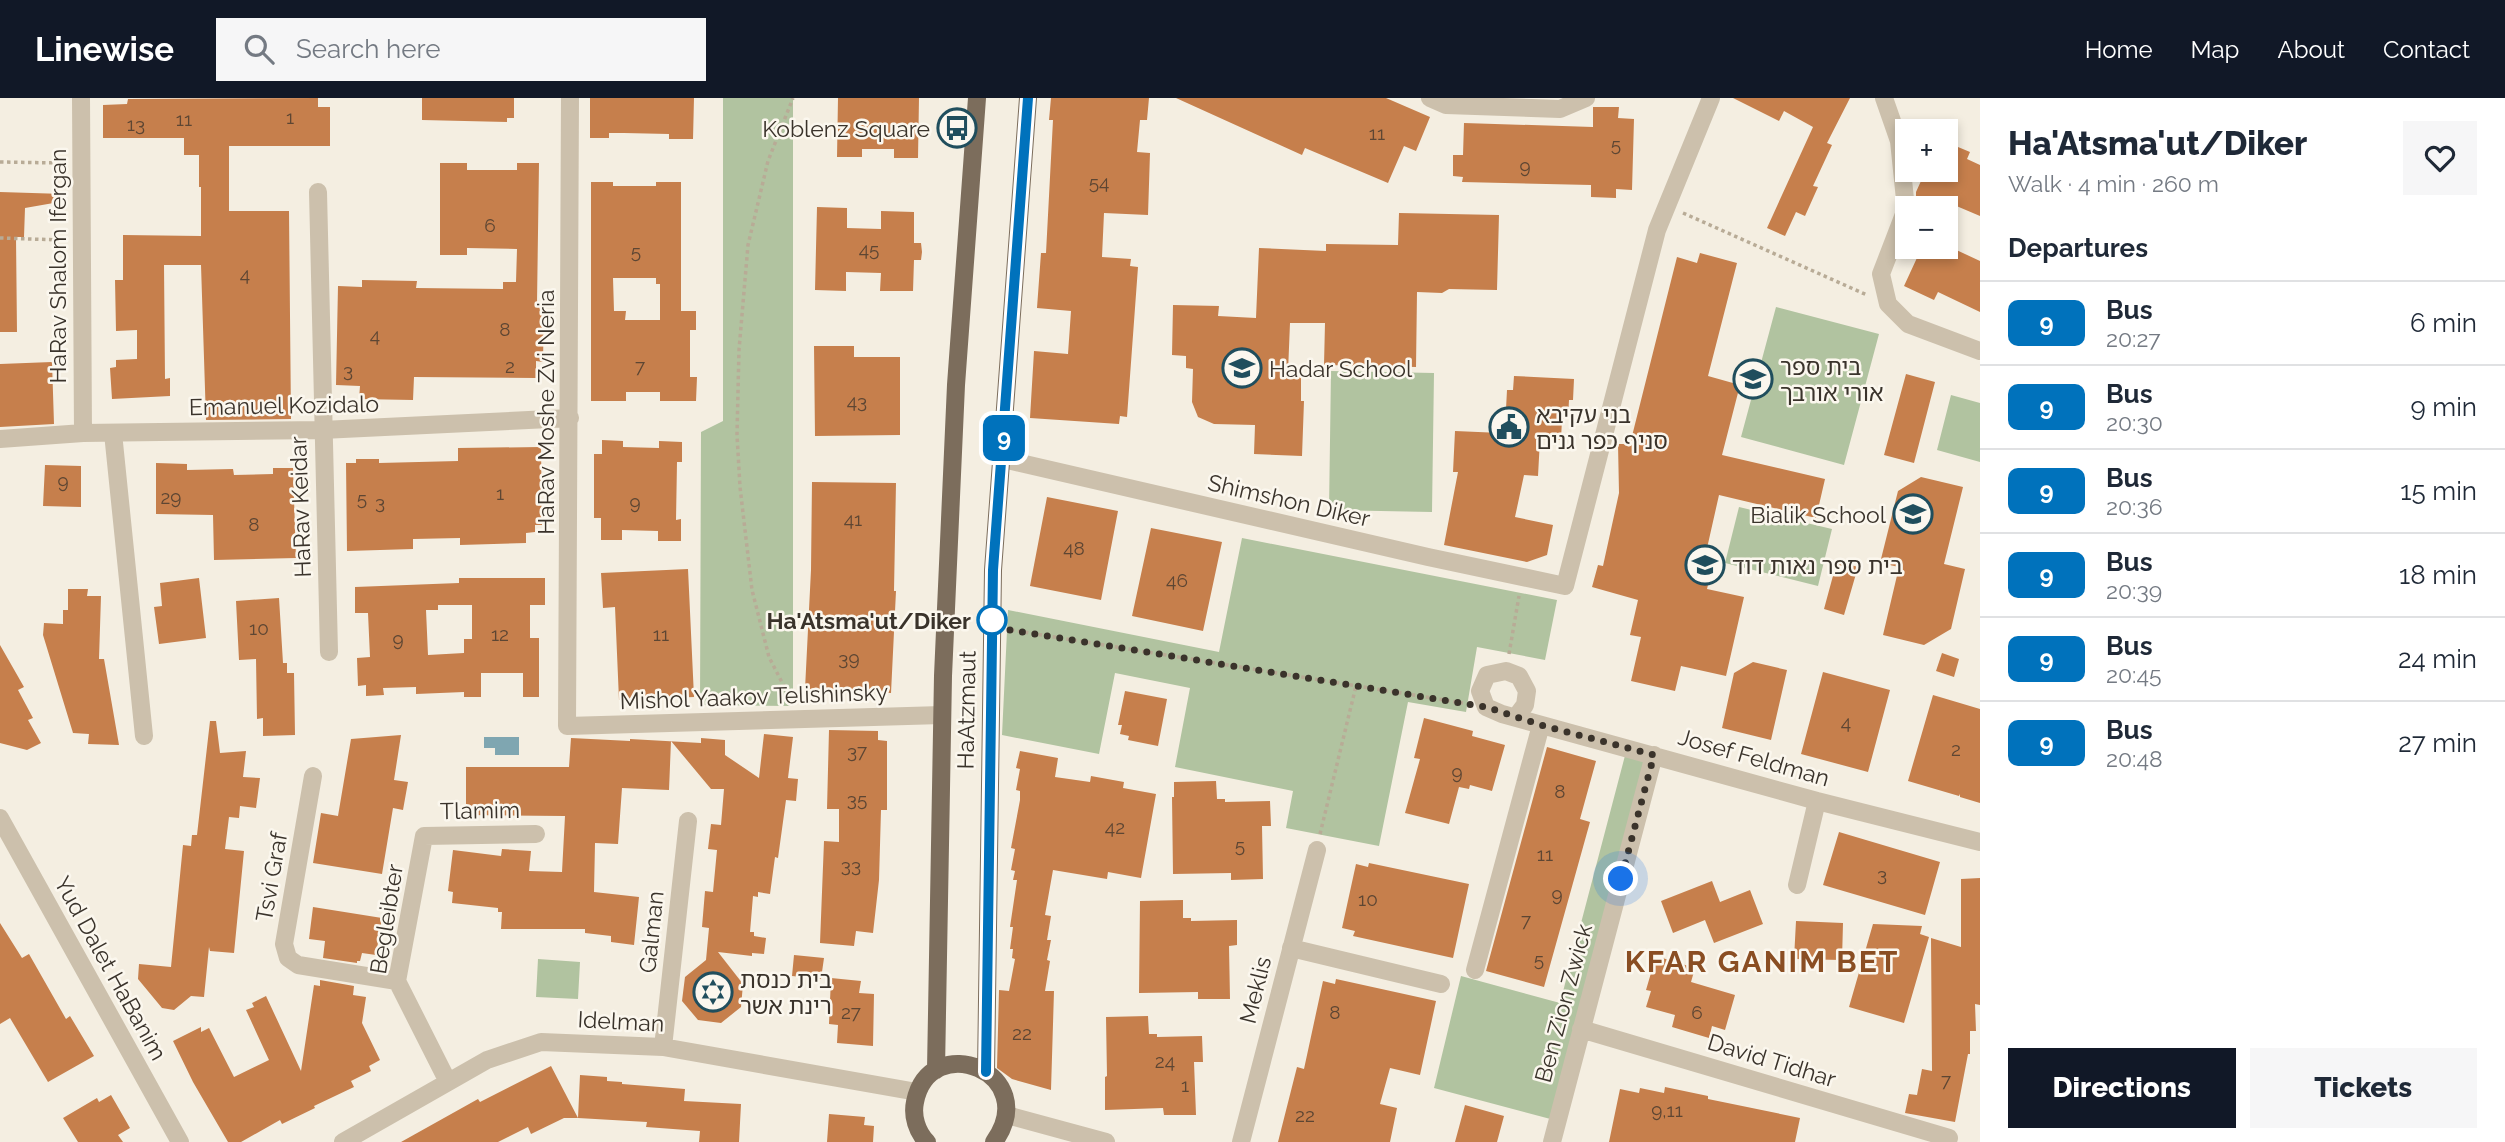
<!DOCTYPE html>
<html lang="en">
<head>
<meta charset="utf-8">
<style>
  body { margin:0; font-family:Raleway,"Noto Sans Hebrew",sans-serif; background:#f6f6f7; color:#1f2937; height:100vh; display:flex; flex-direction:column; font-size:26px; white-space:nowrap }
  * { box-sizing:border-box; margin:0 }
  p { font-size:23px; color:#747a83 }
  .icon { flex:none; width:38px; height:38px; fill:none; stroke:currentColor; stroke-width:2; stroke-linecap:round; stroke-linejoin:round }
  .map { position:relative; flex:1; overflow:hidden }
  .sheet { display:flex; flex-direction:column; background:#fff; width:525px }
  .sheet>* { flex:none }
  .badge { padding:0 14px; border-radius:10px; font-size:24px; line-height:46px }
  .tools { position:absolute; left:1895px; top:21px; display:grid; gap:14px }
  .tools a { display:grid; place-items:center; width:63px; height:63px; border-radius:0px; background:#fff; box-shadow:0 4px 10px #0003; font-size:35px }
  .you { position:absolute; width:35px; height:35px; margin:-18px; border:5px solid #fff; border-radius:50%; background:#1a73e8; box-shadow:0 0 0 10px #1a73e833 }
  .map>.badge { position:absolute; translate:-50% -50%; box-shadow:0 0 0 4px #fff }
  h2 { padding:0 28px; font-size:26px; line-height:63px }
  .round { display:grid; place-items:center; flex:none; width:74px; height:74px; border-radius:0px; background:#f6f6f7 }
  .head { display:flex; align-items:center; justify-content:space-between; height:119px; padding:0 28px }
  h1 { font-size:33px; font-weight:800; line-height:52px }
  .button { display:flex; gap:14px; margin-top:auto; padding:14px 28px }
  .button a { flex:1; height:80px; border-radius:0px; background:#111827; color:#fff; font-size:28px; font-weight:800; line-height:80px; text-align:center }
  .button a+a { background:#f6f6f7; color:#1f2937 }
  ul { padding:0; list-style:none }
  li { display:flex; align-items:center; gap:21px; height:84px; padding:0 28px; border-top:2px solid #e0e1e3 }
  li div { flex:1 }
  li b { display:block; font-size:26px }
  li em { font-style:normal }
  li .badge { min-width:77px; font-weight:700; text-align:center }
  header { display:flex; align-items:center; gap:42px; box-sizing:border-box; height:98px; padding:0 35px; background:#111827; color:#fff }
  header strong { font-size:33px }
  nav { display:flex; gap:38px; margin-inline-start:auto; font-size:24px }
  .search { width:490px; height:63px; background:#f6f6f7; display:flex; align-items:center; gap:18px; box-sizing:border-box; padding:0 24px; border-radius:0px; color:#747a83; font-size:26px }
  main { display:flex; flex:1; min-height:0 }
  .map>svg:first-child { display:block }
  .green { fill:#b1c3a0 }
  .water { fill:#7fa6b1 }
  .building { fill:#c67f4c; fill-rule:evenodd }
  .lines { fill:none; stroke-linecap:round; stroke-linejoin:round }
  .path { stroke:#b8ab96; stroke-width:3.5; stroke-dasharray:3.5 3.5; stroke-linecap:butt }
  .minor { stroke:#ccc0ac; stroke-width:18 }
  .major { stroke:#7c6d5c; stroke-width:18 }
  .line-casing { stroke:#fff; stroke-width:16 }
  .line { stroke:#0072bc; stroke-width:10 }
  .walk { stroke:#3a332b; stroke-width:7; stroke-dasharray:0 12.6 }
  .stop-dot { fill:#fff; stroke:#0072bc; stroke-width:3.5 }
  .labels { text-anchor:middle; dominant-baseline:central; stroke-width:5; stroke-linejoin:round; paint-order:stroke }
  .number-label { font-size:19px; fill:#5d4633 }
  .poi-label { font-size:23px; fill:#3a332b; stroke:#fbf7ee; text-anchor:start }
  .street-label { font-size:23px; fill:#3a332b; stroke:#fbf7ee }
  .stop-label { font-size:23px; font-weight:bold; fill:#3a332b; stroke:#fbf7ee; text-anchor:end }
  .district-label { font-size:30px; font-weight:bold; letter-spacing:2px; fill:#8a4e23; stroke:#fbf7ee }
</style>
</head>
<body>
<header>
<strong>Linewise</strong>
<div class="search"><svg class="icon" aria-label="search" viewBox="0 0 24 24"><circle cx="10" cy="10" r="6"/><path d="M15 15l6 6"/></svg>Search here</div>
<nav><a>Home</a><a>Map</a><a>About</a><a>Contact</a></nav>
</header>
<main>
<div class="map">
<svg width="1980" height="1044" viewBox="0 0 1980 1044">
  <rect width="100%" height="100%" fill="#f4eee1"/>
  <path class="green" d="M723 0H793V608L700 607 701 334 723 323Z
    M1776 209 1879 236 1844 367 1741 339Z
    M1331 273 1434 275 1432 414 1329 412Z
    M1951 297 1980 305V364L1937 352Z
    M1739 409 1832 431 1818 488 1725 465Z
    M1242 440 1557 502 1545 562 1477 549 1466 614 1408 604 1379 748 1286 730 1293 693 1175 669 1190 590 1115 575 1099 656 1002 637 1008 512 1219 554Z
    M1627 650 1654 657 1558 1023 1434 990 1461 878 1560 905Z
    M538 861 580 864 578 901 536 899Z"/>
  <path class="water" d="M484 639H519V657H495V650H484Z"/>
  <path class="building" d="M318 0V9H330V48H229V113H289L291 321 206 322 201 167H164L165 281 170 280V298L112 301 110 270 116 269V262L137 261V232L116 233 115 182H123V137L201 138V89H199V57H184V40H103V7L127 6 128 1Z
    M422 0H514V20H507V24L422 22Z
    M590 0H694L693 41H669V36L624 35H609V40H590Z
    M838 0H919L918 60H894V51H862V59H837Z
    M1051 0H1149L1147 22H1140L1137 54 1150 55 1148 117 1104 115 1102 159 1131 161 1130 168 1138 169 1127 319 1120 318 1119 326 1030 320 1034 253 1068 256 1071 213 1037 210 1041 155H1046L1053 22H1049Z
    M1176 0H1386L1430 19 1416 53 1404 48 1388 85 1305 50 1302 57Z
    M1733 0H1850L1827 45 1832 47 1813 88 1818 89 1805 118 1796 114 1785 138 1767 130 1813 29 1784 13 1779 23Z
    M1593 9H1619L1618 20 1634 21 1632 92 1616 91V100L1591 99V87L1462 84 1463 79 1453 78V57H1463L1464 25 1593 29Z
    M1946 44 1970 54 1967 61 1980 67V118L1947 104 1943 110 1916 98V94L1926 72H1946Z
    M440 65H467V72H517V65H539L537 205H544L543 264 536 263V280L414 279 413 302 359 301 360 288 336 287 338 188 362 189V182L417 183 416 190 503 191V184H516L517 151 467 150V157H440Z
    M591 84H613V88H656V84H681V213H696V232H690V279H697L696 303H660V294H626V303H591ZM613 180H656V186H660V222H625L626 213H614Z
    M0 94 64 96 65 103 25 110 24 139H16L17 234H0Z
    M817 109 847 110V130L881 131V113L914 114V145H921L922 154 921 162H914L913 193H880L881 175 846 174V193L815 192Z
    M1399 115 1499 117 1497 192 1449 191 1442 195 1417 194 1416 269 1324 267 1325 225H1290L1288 274H1301V303H1304L1302 358 1254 356 1255 327 1214 326 1198 319 1192 304 1193 271 1186 270V258L1172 257 1173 207 1219 208 1218 218 1256 220 1259 150 1326 153V146L1398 147Z
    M1922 149H1950L1980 163V214L1938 194 1934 202 1904 188Z
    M1700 155 1737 165 1708 278 1740 287 1722 357 1825 381 1816 420 1719 397 1703 468 1712 470 1707 491 1744 499 1726 578 1681 568 1675 593 1631 583 1641 539 1630 537 1638 502 1592 489 1598 467 1603 468 1619 395 1618 346H1630L1677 159 1697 165Z
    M814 248H854V259H900V337L815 338Z
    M52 264 54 326 0 329V266Z
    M1906 276 1935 284 1914 365 1884 357Z
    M1514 278 1574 281 1573 302H1569L1568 321H1562L1561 342 1540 341 1538 378 1524 377 1515 419 1553 427 1547 457 1527 464 1444 447 1458 374H1453L1455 333 1501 335 1502 329 1505 330 1507 292H1513Z
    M602 342 623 343V349L659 350V343L682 344V364H677L676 422 681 421V443H658V433L622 432V442H601V420H594V356H602Z
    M541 349 542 427H535V434L526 435V445L460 447V440L413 441V451L347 453 346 365H356V361H379V365L458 363V350Z
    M156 365 187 366V372L233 371 234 377 273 376V370H293L296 460 214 462 213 417 156 416Z
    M45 367 81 368V409L43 408Z
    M1921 379 1963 389 1944 466 1965 471 1951 531 1924 547 1883 537 1899 469 1880 465 1898 393Z
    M812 384 896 385 894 493H896L891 595 805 591 811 472Z
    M1047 399 1118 413 1101 502 1030 488Z
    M1151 430 1222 444 1203 533 1132 518Z
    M1837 463 1858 469 1844 517 1824 511Z
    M688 471 694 599 619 602 615 509 603 510 601 475Z
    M199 480 206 540 159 546 154 509 162 508 160 485Z
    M459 480H545V507H530V540H539V599H523V575H481V599H464V594L416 596V589L383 590 384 597 366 598V587L358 588 357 560 370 559 368 515H355V489L459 485ZM438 507H472V541H464V555L428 557 426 512H438Z
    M68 491H88L87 498H101L99 561H104L119 647 88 646 89 636 73 635 43 537 44 525 63 526V512H68Z
    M279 500 283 565H287V575H294L295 637 263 638V620L257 621 256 561 239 562 236 503Z
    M0 547 24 589 18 592 33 620 28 622 41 645 27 652 0 645Z
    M1942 555 1959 561 1954 579 1936 573Z
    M1753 564 1787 572 1771 642 1722 630 1734 575Z
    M1823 574 1890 592 1868 674 1801 656Z
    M1125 593 1167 601 1158 648 1128 642 1129 638 1120 636 1122 627H1118Z
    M1933 597 1980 611V705L1960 699V696L1959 698 1908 683Z
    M1424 620 1473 633 1472 638 1505 647 1492 693 1470 687 1469 691 1459 689 1449 726 1405 715 1420 661 1414 660Z
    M210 623H216L220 655 246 653 243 679 260 680 256 710 240 708 239 720 229 719 225 751 244 753 234 855 210 853 209 849 204 899 191 898 174 912 162 910 138 881 139 866 171 869 183 747 191 748 192 737H197Z
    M829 632 878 633V642L887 643V712H881L879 782 873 835 856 833 854 848 820 845 824 743 839 744V711H827Z
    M764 636 793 639 788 680 798 681 796 703 786 702 778 760 775 759 770 796 758 794V799L753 798 750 834H754V838L766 840 764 856 752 855V858L718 854 743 886 741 909 721 925 698 922 682 903 685 879 706 862 709 830 702 829 705 793 713 794 717 752 708 751 711 726 721 727 724 691H711L671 643 669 692 622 690 618 746 595 745 594 794 639 799 634 847 611 844V838L585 835V831H501L502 814H498V810L452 805 453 794 448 793 453 752 501 758 502 751 531 753 529 773 562 774 565 718 466 717V669H569L571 640 630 643V641L701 645V640L725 642V657L759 680Z
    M401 637 394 682 408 684 403 712 393 710 382 776 313 765 321 715 338 718 351 641Z
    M1547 649 1596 663 1580 721 1590 724 1544 889 1486 873Z
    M1020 653 1058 660 1055 679 1090 684 1091 678 1124 684 1123 690 1156 696 1141 780 1108 774 1107 781 1053 772 1045 817 1051 818 1047 842H1051L1047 862 1050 863 1045 893H1054L1051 992 1012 981 997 970 999 892 1009 893 1015 861 1012 860 1013 851H1010L1013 829H1010L1017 782H1013L1015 773 1011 772 1015 751 1011 750 1020 702V693L1016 692 1020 671 1016 670Z
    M1216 683 1217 701H1225V704L1270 703 1271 728H1262L1263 781 1231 782V775L1173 776 1172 699H1174V684Z
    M1839 734 1940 764 1925 817 1823 787Z
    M1369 765 1469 786 1453 860 1353 838 1355 833 1342 830 1356 766 1368 769Z
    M1980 780V907L1975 906 1976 933H1970V956H1968L1955 1024 1905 1015 1909 996 1917 997 1922 971 1932 973 1931 840 1961 849V781Z
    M1712 783 1720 804 1750 792 1763 826 1714 845 1705 822 1673 835 1661 803Z
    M1183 802V820H1191V823L1237 822V847L1229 848 1230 901H1198V894L1139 895 1140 803Z
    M313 809 382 820 376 857 362 855 360 863H357V865L323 860 325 843 309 841Z
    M1796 823 1843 825 1842 862 1794 861Z
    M0 825 22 860 29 856 66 921 70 918 94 958 48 984 10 920 0 926Z
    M1873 826 1922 828 1920 836 1929 839 1904 925 1849 909Z
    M794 857 824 860 821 881 792 878Z
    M1656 858 1695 870 1691 884 1735 897 1725 932 1712 928 1709 940 1672 929 1675 917 1646 909 1651 893 1646 892Z
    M831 880 861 883 859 895 874 896 873 948 837 945 838 927 829 926Z
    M1336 881 1436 903 1420 977 1390 970 1380 1006 1397 1010 1390 1044H1278L1297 969 1304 971 1323 883 1335 886Z
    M320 882 354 888 353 897 366 899 362 925 380 962 369 968 371 973 351 983 354 989 314 1008 315 1010 282 1026 280 1022 241 1044H228L193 984 173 943 201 929V934L209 930 234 979 269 962 246 912 254 909 252 905 266 898 301 973 314 887 320 888Z
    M1148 918 1149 936H1157V939L1202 938 1203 964H1194L1196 1017H1164L1163 1010 1105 1012V979L1107 978 1106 919Z
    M551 968 578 1020H564L531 1036 528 1029 498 1044H401L478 1001 480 1004Z
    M580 977 607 979V983L622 984V986L685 991 684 1003 741 1006 739 1044H699L700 1033 646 1029 647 1024 578 1020Z
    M1665 989 1708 998V1001L1800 1020 1795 1044H1609L1620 991 1639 995 1640 990 1664 995Z
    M111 997 130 1030 118 1037 123 1044H78L63 1020 97 1000 99 1004Z
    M1465 1007 1504 1018 1497 1044H1455Z
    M829 1016 865 1019 864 1027 874 1028 873 1044H827Z"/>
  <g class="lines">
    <path class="path" d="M0 64 61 65
      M1683 115 1867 197
      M0 140 62 142
      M1011 532 1463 605
      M1509 556 1519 498
      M791 602 769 559 752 492 740 389 737 337 739 252 748 147 768 63 793 0
      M1320 736 1356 588"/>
    <path class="minor" d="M81 0 83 335
      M570 0 567 628 942 617
      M1430 0 1446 7 1560 11 1586 0
      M1884 0 1899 43 1906 111 1881 176 1888 206 1908 226 1980 253
      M318 94 329 554
      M113 335 144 638
      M0 341 83 335 322 332 570 320
      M1003 361 1428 459 1565 488 1657 132 1711 0
      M1516 619 1525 607 1527 593 1519 578 1506 573 1487 577 1480 593 1486 609 1502 616 1817 703 1980 744
      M313 678 284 846 288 860 298 867 397 883
      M0 720 180 1044
      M1797 787 1817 703
      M1291 850 1441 886
      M1475 872 1541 627
      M1581 931 1949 1040
      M663 949 688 723
      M448 984 397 883 424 738 536 736
      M1007 1017 1106 1044
      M343 1044 487 962 541 944 663 949 917 994
      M1241 1044 1317 752
      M1552 1044 1654 657"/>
    <path class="major" d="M936 972 943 578 956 287 977 0
      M986 974 993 472 1028 0
      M927 1044C917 1034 912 1018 915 1004 930 930 1043 975 994 1044"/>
  </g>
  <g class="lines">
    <g class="line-casing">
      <path id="line" d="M986 974 993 472 1028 0"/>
    </g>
    <use href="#line" class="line"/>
    <path class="walk" d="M992 522V529L1486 609 1541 627 1654 657 1621 781"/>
  </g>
  <defs>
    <g id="bus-ring" transform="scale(2.0125)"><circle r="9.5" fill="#fbf7ee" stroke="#204e5d" stroke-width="1.5"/><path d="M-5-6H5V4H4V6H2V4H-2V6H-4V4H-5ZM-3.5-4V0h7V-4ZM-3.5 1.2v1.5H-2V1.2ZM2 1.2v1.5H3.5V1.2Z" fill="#204e5d"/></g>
    <g id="school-ring" transform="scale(2.0125)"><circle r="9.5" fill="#fbf7ee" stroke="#204e5d" stroke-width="1.5"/><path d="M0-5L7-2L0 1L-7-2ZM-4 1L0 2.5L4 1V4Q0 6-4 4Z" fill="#204e5d"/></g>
    <g id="civic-ring" transform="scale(2.0125)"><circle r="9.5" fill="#fbf7ee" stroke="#204e5d" stroke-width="1.5"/><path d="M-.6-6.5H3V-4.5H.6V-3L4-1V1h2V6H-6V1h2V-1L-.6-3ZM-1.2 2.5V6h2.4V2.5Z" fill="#204e5d"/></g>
    <g id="synagogue-ring" transform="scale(2.0125)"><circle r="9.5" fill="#fbf7ee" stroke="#204e5d" stroke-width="1.5"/><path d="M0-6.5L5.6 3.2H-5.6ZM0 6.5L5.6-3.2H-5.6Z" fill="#204e5d"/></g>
  </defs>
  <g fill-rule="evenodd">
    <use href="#bus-ring" x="957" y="30"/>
    <use href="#school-ring" x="1242" y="270"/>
    <use href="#school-ring" x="1753" y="281"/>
    <use href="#civic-ring" x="1509" y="329"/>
    <use href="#school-ring" x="1913" y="416"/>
    <use href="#school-ring" x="1705" y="467"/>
    <use href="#synagogue-ring" x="713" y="894"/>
  </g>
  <circle class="stop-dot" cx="992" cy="522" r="14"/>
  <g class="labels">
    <g class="number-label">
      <text x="290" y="19">1</text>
      <text x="184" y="21">11</text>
      <text x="136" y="26">13</text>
      <text x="1377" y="35">11</text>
      <text x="1616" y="46">5</text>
      <text x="1525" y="68">9</text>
      <text x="1099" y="84">54</text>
      <text x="490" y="127">6</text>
      <text x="869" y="151">45</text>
      <text x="636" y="153">5</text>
      <text x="245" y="176">4</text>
      <text x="505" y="231">8</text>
      <text x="375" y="237">4</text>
      <text x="510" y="268">2</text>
      <text x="640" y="268">7</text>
      <text x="348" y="272">3</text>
      <text x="857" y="303">43</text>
      <text x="63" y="383">9</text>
      <text x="500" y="395">1</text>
      <text x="171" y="399">29</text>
      <text x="362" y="400">5</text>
      <text x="380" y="404">3</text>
      <text x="635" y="404">9</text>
      <text x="853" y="421">41</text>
      <text x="254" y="426">8</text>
      <text x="1074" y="450">48</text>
      <text x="1177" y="482">46</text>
      <text x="259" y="530">10</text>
      <text x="500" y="536">12</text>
      <text x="661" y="536">11</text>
      <text x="398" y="541">9</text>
      <text x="849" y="560">39</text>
      <text x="1846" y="624">4</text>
      <text x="1956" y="651">2</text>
      <text x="857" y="653">37</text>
      <text x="1457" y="674">9</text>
      <text x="1560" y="693">8</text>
      <text x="857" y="701">35</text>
      <text x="1115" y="729">42</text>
      <text x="1240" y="747">5</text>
      <text x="1545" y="756">11</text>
      <text x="851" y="767">33</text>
      <text x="1882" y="776">3</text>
      <text x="1557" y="796">9</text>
      <text x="1368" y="801">10</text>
      <text x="1526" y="822">7</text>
      <text x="1539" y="861">5</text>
      <text x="851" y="914">27</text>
      <text x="1335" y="914">8</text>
      <text x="1697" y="914">6</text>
      <text x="1022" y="935">22</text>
      <text x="1165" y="963">24</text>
      <text x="1946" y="982">7</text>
      <text x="1185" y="987">1</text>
      <text x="1667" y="1012">9,11</text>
      <text x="1305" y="1017">22</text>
    </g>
    <g class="poi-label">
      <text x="930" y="30" text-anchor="end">Koblenz Square</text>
      <text x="1780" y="268">בית ספר<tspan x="1780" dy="26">אורי אורבך</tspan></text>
      <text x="1269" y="270">Hadar School</text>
      <text x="1536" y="316">בני עקיבא<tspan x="1536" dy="26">סניף כפר גנים</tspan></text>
      <text x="1886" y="416" text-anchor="end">Bialik School</text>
      <text x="1732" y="467">בית ספר נאות דוד</text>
      <text x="740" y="881">בית כנסת<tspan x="740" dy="26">רינת אשר</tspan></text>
    </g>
    <g class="street-label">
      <text transform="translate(57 168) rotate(-90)">HaRav Shalom Ifergan</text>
      <text transform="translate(284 307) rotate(-1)">Emanuel Kozidalo</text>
      <text transform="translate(545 314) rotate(-90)">HaRav Moshe Zvi Neria</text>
      <text transform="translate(1289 402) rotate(13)">Shimshon Diker</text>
      <text transform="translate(300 409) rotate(-92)">HaRav Keidar</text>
      <text transform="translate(754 598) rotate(-2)">Mishol Yaakov Telishinsky</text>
      <text transform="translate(966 612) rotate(-89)">HaAtzmaut</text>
      <text transform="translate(1754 659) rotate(16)">Josef Feldman</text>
      <text transform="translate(480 712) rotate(-1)">Tlamim</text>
      <text transform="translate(271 779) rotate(-80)">Tsvi Graf</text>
      <text transform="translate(386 821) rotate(-81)">Begleibter</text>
      <text transform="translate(651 834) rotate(-84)">Galman</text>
      <text transform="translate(111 870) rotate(61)">Yud Dalet HaBanim</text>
      <text transform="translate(1255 892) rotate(-76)">Meklis</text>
      <text transform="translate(1563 905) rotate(-75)">Ben Zion Zwick</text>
      <text transform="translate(621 923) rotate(3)">Idelman</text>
      <text transform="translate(1772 962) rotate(17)">David Tidhar</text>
    </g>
    <g class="stop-label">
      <text x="971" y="522">Ha'Atsma'ut/Diker</text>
    </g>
    <g class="district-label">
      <text x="1762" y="863">KFAR GANIM BET</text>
    </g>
  </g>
</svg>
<div class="tools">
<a>+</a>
<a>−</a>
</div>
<div class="you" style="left:1621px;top:781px"></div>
<b class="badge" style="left:1004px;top:340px;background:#0072bc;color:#fff">9</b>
</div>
<section class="sheet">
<div class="head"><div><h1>Ha'Atsma'ut/Diker</h1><p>Walk · 4 min · 260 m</p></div><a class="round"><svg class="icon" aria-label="heart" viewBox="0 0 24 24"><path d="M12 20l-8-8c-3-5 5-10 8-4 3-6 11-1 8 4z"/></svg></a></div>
<h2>Departures</h2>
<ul>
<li><span class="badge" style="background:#0072bc;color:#fff">9</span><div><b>Bus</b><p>20:27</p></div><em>6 min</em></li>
<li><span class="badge" style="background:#0072bc;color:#fff">9</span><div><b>Bus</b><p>20:30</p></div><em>9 min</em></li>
<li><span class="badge" style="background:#0072bc;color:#fff">9</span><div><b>Bus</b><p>20:36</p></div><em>15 min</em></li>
<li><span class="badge" style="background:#0072bc;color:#fff">9</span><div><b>Bus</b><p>20:39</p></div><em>18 min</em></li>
<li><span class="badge" style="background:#0072bc;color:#fff">9</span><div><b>Bus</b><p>20:45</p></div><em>24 min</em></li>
<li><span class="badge" style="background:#0072bc;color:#fff">9</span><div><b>Bus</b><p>20:48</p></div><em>27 min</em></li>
</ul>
<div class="button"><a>Directions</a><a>Tickets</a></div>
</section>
</main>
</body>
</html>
